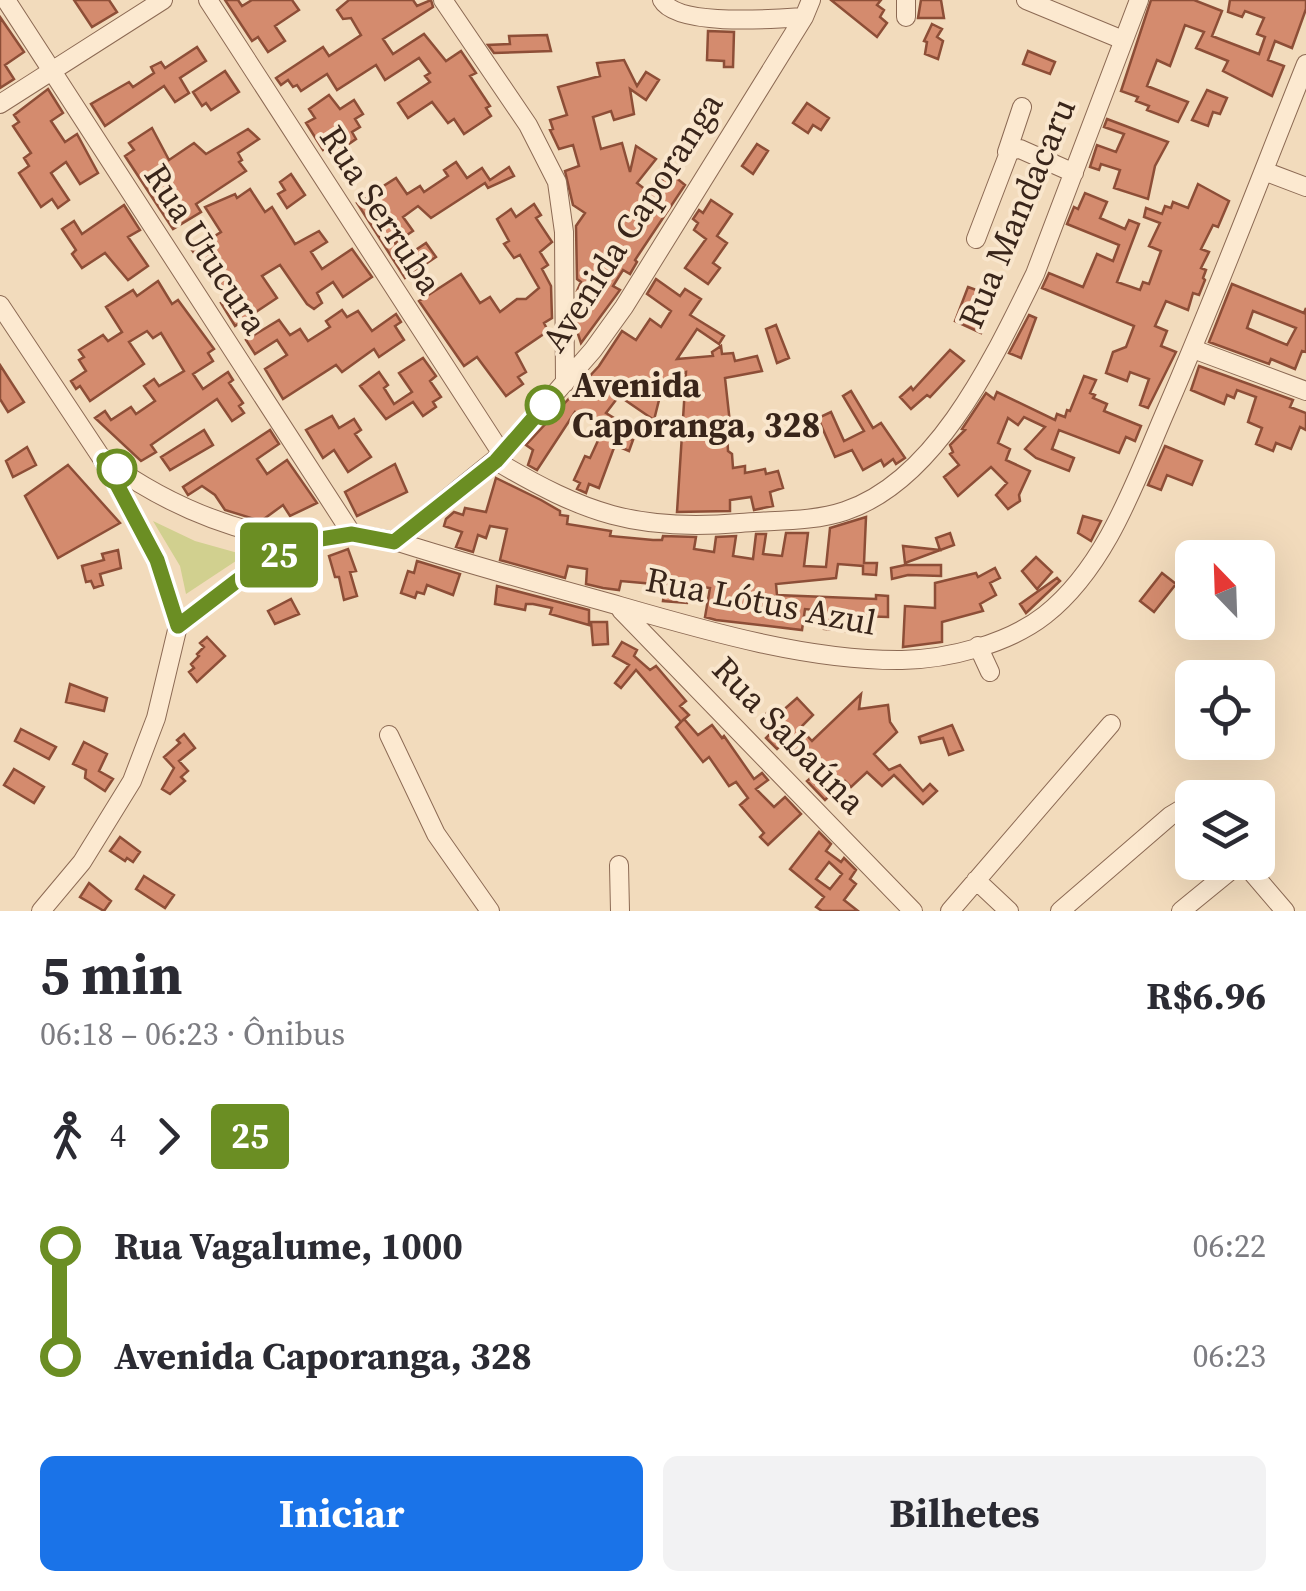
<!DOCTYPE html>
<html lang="pt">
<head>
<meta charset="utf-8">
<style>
  body { margin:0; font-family:"Source Serif 4",serif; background:#f2f2f3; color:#2b2b33; height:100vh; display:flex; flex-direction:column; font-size:38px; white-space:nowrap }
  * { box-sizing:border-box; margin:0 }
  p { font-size:32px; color:#7c7c81 }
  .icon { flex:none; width:55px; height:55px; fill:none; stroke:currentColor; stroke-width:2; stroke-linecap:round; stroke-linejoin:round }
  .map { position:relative; height:911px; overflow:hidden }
  .panel { display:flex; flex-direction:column; background:#fff; flex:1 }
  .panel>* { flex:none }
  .badge { padding:0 20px; border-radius:8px; font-size:35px; line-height:65px }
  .needle { width:65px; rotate:337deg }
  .buttons { position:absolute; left:1175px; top:540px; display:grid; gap:20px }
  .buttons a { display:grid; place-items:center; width:100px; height:100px; border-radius:15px; background:#fff; box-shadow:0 10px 40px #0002; font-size:50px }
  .map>.badge { position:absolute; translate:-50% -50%; box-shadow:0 0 0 5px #fff }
  .legs { display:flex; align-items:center; gap:15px; height:110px; padding:0 40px; font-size:32px }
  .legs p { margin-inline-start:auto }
  .head { display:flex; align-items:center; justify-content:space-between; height:170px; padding:0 40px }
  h1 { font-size:55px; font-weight:700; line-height:75px }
  .action { display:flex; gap:20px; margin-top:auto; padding:20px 40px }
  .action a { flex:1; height:115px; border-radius:15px; background:#1a73e8; color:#fff; font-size:40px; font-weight:700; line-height:115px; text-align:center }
  .action a+a { background:#f2f2f3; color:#2b2b33 }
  ul { padding:0 40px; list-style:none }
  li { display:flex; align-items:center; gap:35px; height:110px; font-size:38px }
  li i { display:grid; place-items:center; width:15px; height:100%; margin:0 12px; background:currentColor }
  li i::after { content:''; width:25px; height:25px; margin:-12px; border:8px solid; border-radius:50%; background:#fff }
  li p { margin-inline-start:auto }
  li:first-child i { background:linear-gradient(#0000 50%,currentColor 0) }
  li:last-child i { background:linear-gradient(currentColor 50%,#0000 0) }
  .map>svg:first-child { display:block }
  .green { fill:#d1d08f }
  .building { fill:#d48b6e; stroke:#8d4e37; stroke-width:2.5; fill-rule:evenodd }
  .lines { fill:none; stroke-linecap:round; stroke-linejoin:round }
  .minor-casing { stroke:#8c6a54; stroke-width:20 }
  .minor { stroke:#fce9d0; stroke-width:18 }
  .line-1-casing { stroke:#fff; stroke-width:22 }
  .line-1 { stroke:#6b8e23; stroke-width:15 }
  .stop-1-dot { fill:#fff; stroke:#6b8e23; stroke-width:5 }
  .labels { text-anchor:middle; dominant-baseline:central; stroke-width:8; stroke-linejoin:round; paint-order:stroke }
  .street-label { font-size:35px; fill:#39251a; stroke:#f9e6cd }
  .stop-label { font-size:35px; font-weight:bold; fill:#39251a; stroke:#f9e6cd; text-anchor:start }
</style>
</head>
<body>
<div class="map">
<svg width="1306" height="911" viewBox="0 0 1306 911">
  <rect width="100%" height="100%" fill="#f2dbbc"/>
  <path class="green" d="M153 521 195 541 245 555 186 594 180 566Z"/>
  <path class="building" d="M74 0H109L117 12 92 27Z
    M225 0H238L242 6 252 0H292L299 10 275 26 285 41 268 52 258 37 252 41Z
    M349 0H413L417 6 431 0 433 7 383 39 393 54 424 34 446 61 461 51 476 73 470 76 490 106 486 108 491 116 464 134 454 119 448 123 432 102 408 118 398 103 430 82 425 76 430 73 419 58 385 80 376 65 337 90 327 74 301 91 297 85 293 87 288 80 281 85 276 78 323 47 329 56 361 35 351 18 343 19 337 10Z
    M831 0H881L877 5 884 10 880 17 887 23 877 37Z
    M921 0H941L944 18H918Z
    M1151 0H1194L1222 11 1212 36 1259 54 1265 37 1257 34 1264 18 1245 11 1242 17 1228 12 1230 0H1306V9L1292 48 1275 41 1268 60 1284 66 1272 96 1223 71 1228 61 1196 48 1204 32 1185 25 1170 66 1157 60 1147 86 1188 102 1178 122 1147 110 1149 106 1136 101 1138 97 1121 91Z
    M0 17 24 52 5 65 14 79 0 88Z
    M932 24 942 29 937 37 943 41 938 59 925 54 927 42 924 41Z
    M708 31 734 32 733 67H724V61L707 60Z
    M547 35 551 51 494 53 488 45 510 44 509 36Z
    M197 47 206 61 180 78 189 93 175 102 164 86 105 126 91 104 129 82 133 87 154 73 151 67 161 62 165 68Z
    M1028 51 1055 62 1050 74 1023 64Z
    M624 60 637 86 646 72 659 80 646 100 630 89 634 114 614 120 611 111 593 117 601 149 622 143 630 172 636 146 656 159 637 183 651 194 669 172 685 185 635 260 637 262 630 274 623 270 613 286 620 290 581 343 577 331V302L582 294 577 291 581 282 577 279 576 226 585 213 573 205 565 171 579 166 573 145 559 149 550 130 553 129 550 120 567 115 558 87 600 76 597 63Z
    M225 71 239 92 211 110 206 103 202 106 193 92Z
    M48 89 63 113 51 121 65 142 77 134 98 173 80 184 66 162 51 173 69 200 58 208 52 199 41 207 19 173 29 166 24 158 31 153 13 126 19 122 14 115Z
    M1207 90 1227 98 1220 114 1213 112 1208 126 1192 120Z
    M329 95 340 109 354 100 363 114 355 119 360 127 352 132 356 139 337 152 332 144 323 150 306 123 315 118 309 109Z
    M807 103 829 118 821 130 813 125 808 133 793 123Z
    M1107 119 1168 142 1155 166 1148 199 1114 188 1120 170 1101 164 1099 170 1090 167 1097 145 1116 152 1124 134 1104 127Z
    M152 128 169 160 194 143 206 154 248 129 259 139 238 153 242 160 239 162 246 171 196 204 201 212 173 229 125 156 134 150 129 143Z
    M757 144 768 151 753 174 742 166Z
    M456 162 467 178 482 168 490 180 509 167 514 176 488 188 485 183 431 218 418 206 403 217 413 231 395 243 405 257 426 243 436 257 405 278 357 203 396 178 407 194 420 186 424 192 448 176 444 170Z
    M291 174 305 195 287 208 278 194 285 190 280 182Z
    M1198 184 1229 201 1218 227 1213 225 1201 249 1209 252 1201 268 1206 270 1203 278 1205 280 1199 295 1193 293 1188 310 1166 301 1155 326 1167 331 1161 346 1176 352 1148 408 1140 405 1149 379 1130 372 1127 381 1106 373 1113 352 1126 347 1134 326 1042 288 1049 273 1083 287 1097 254 1113 261 1119 245 1067 224 1074 207 1078 209 1085 193 1107 202 1100 218 1125 229 1129 220 1139 224 1117 282 1140 290 1143 282 1149 284 1161 251 1149 246 1160 223 1144 217 1146 208 1162 214 1165 206 1171 208 1173 202 1188 208Z
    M250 189 265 212 272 207 295 244 319 231 327 242 311 252 322 269 352 249 372 277 343 297 333 282 317 293 322 303 314 309 307 304 280 265 262 276 277 298 235 326 221 303 230 298 218 281 215 283 192 250 221 232 205 207 235 194 237 198Z
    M711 200 732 214 717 236 727 243 713 263 720 268 708 284 685 268 706 239 694 230 698 223 693 219 699 210 703 213Z
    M534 204 541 215 536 218 552 242 540 252 548 265 542 269 551 286 552 318 544 323 548 331 516 353 526 372 518 377 523 384 506 396 477 357 464 366 419 301 461 274 480 303 490 297 500 312 517 299H526L539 288 520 255 514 258 504 244 509 241 497 219 511 209 516 217Z
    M124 205 140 230 128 237 148 266 128 280 105 253 82 268 72 254 76 250 62 229 74 221 82 234Z
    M656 279 680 296 685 289 701 299 690 315 724 336 719 344 697 329 677 359 713 356 712 352 721 346 722 354 733 353 735 361 757 356 762 371 725 378 731 432H727L728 451 732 454 733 468 745 466V473L765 469 766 474 778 471 783 488 770 492 773 506 754 510 751 497 730 500V511L677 512 686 372 663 380 652 396 659 400 654 420 619 396 606 413 614 418 609 431 633 440 629 451 615 445 599 488 589 484 586 493 577 489 580 483 574 480 585 456 590 458 601 434 595 432 598 424 575 412 537 470 528 465 533 450 526 445 599 366 622 331 636 340 650 319 661 327 671 311 647 294Z
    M158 281 172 304 178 300 214 349 208 353 213 361 193 374 203 389 228 372 233 380 229 383 243 403 239 406 244 413 232 421 217 399 151 445 156 452 141 461 95 418 105 411 111 420 131 407 136 414 155 401 144 386 154 379 159 386 184 371 161 333 153 338 147 331 129 342 144 364 90 401 80 386 76 389 71 381 86 371 79 360 84 357 79 350 103 335 108 341 122 332 106 307 133 290 137 296Z
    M1232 284 1304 313 1306 308V352L1302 351 1295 369 1271 359 1269 364 1209 342ZM1253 311 1296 328 1287 345 1247 328Z
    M968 287 993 296 981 333 955 321Z
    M342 310 347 317 358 311 372 331 396 314 401 322 395 326 404 340 379 357 374 349 342 372 336 365 283 399 265 369 287 355 277 340 255 354 246 340 279 320 290 335 300 329 308 341 330 327 326 321Z
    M1029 315 1036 318 1021 358 1009 353Z
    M776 325 789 358 777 363 766 329Z
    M950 350 964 361 930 397 927 395 911 409 900 397 911 387 913 390Z
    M423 358 436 376 430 381 441 397 433 402 436 407 423 416 413 402 386 419 360 386 379 372 388 385 384 388 394 404 412 392 399 373Z
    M0 365 24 402 8 412 0 399Z
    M1199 366 1293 400 1290 407 1306 413V430L1300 427 1291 449 1276 443 1273 451 1256 444 1262 428 1248 422 1256 397 1237 390 1234 398 1227 395 1224 404 1191 390Z
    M1084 376 1096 380 1090 393 1095 395 1093 398 1107 404 1104 411 1141 426 1135 441 1126 437 1119 453 1059 430 1052 449 1074 458 1069 471 1036 458 1025 449 1045 427 1024 417 1018 425 1008 418 998 443 1010 449 1006 460 1030 471 1019 495 1020 501 1008 509 996 495 1007 483 991 467 958 496 944 477 959 465 950 454 953 452 950 445 965 430 962 429 986 393 994 399 997 392 1055 420 1057 414 1065 417 1067 410 1070 411Z
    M851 391 873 428 881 423 905 458 896 464 893 459 884 466 881 460 863 470 852 450 835 457 818 418 831 412 844 441 864 431 843 396Z
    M332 416 339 428 354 419 361 430 355 434 371 457 348 472 334 450 323 458 306 430Z
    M204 430 213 445 170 470 161 457Z
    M270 430 279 444 257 459 267 474 287 460 317 503 290 516 283 505 261 521 225 510 215 495 202 486 188 495 183 487Z
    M1165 446 1202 461 1192 485 1167 475 1161 490 1148 485Z
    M27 447 36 465 13 477 6 461Z
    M395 464 407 492 357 516 345 492Z
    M68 465 120 523 58 558 25 496Z
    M496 478 541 500 560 511V515L568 516 567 524 611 531 610 536 653 540H662L663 536 696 537 694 549 714 552 716 537 736 536 733 556 753 559 756 534H766L763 554 782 556 786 533H808L804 566 826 567 830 528 866 517 864 563H877L876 575 863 574V566L838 564 836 578 776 584 777 595 876 599V595L888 596V617L857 616 855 632 824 629 826 611 805 609 802 630 716 620 705 617 710 588 690 585 687 603 663 601 665 585 621 581 619 590 603 588 586 584 587 569 568 566 565 578 500 560 507 529 490 526 486 538 478 535 473 552 456 547 462 532 444 526 446 519 454 512 463 515 465 508 486 512Z
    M1083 516 1101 521 1091 541 1078 533Z
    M950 533 954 545 905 563 903 546 940 550 936 538Z
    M348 549 356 571 350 572 357 596 344 600 339 577H335L329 556Z
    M118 550 121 568 100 574 103 585 94 588 91 581 86 582 82 566 104 560 102 554Z
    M1036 557 1052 572 1037 589 1022 571Z
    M417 561 460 574 453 595 427 585 424 594 417 592 415 598 401 593 408 571 414 573Z
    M905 565H941V576L908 575 892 579 891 568Z
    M995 568 1000 578 990 583 996 595 980 604 983 611 942 622V642L903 647 905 606 935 608V583L976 573 978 577Z
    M1162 573 1176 584 1154 612 1140 601Z
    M1057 578 1060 581 1026 613 1020 604Z
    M497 586 589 610V625L550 614 552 608 533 604H526L525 610 495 604Z
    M291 599 299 614 275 624 268 611Z
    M591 622H607L608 644 593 645Z
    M207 637 225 656 197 682 189 672 194 668 191 664 199 656 197 654 204 647 200 643Z
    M622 642 637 650 634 656 650 670 656 666 686 701 680 706 689 715 682 721 684 719 698 735 712 725 722 738 724 736 754 779 762 773 768 780 756 789 774 807 785 797 801 814 768 845 760 837 764 833 740 805 748 798 736 782 729 786 709 757 703 762 676 727 681 722 636 670 621 688 615 683 629 665 613 656Z
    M70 684 107 698 104 711 66 702Z
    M861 694 859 709 888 705 890 722 897 732 874 754 889 770 900 765 923 791 930 784 937 791 923 804 894 775 882 786 867 772 851 787 845 781 825 800 807 781 813 776 804 764 783 743 777 749 766 738 771 733 759 720 774 707 780 713 797 698 813 715 800 728 812 741Z
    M952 725 963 750 949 755 943 738 921 743 919 737Z
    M21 729 56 747 49 759 15 741Z
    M184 734 195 748 179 761 188 771 181 777 185 781 170 794 162 789 174 768 164 757 180 743 177 740Z
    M84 742 107 754 99 771 113 779 105 791 85 778 86 770 73 764Z
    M14 769 44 787 34 803 4 785Z
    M819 832 831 844 826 851 841 862 844 858 856 870 850 879 856 884 844 900 858 911H822L816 907 824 897 790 869ZM829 862 842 874 830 889 816 879Z
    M120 837 140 852 133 862 127 858 125 861 110 851Z
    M144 876 174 895 165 908 136 889Z
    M89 883 111 901 104 911 80 897Z"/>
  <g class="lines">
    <g class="minor-casing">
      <path id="minor" d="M6 0 352 534
        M208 0 502 454
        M443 0 528 125 557 182 564 232 565 383
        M662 0C677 27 774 19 804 17
        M1026 0 1123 40
        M906 17V0
        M0 104 163 0
        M1007 152 1022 107
        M1264 171 1306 187
        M976 239 1010 150 1020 149 1074 173
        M0 305 103 460 157 560 178 626 156 718 132 781 82 862 41 911
        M1193 349 1306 391
        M106 461C165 504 230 531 302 542
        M496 461C584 513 636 532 740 523 773 520 813 522 845 511 938 480 995 355 1035 274L1139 0
        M395 541 502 454 593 350 624 307 804 17 811 0
        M621 610 913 911
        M178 626 238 580 302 542 352 534 395 541C467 564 540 584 613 604 703 630 808 661 902 660 949 659 1008 644 1045 615 1108 565 1136 479 1167 408 1216 295 1260 179 1306 64
        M978 646 990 672
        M389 735 436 834 490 911
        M1243 862 1285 911
        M619 865 620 911
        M976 880 1009 911
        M950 911 1111 724
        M1060 911 1170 816 1180 810 1192 809
        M1181 911 1241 862"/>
    </g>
    <use href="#minor" class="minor"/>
  </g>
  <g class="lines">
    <g class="line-1-casing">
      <path id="line-1" d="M117 469 104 460 157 560 178 626 238 580 302 542 352 534 394 542 496 461 545 405"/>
    </g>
    <use href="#line-1" class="line-1"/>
  </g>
  <g class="stop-1-dot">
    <circle cx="545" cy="405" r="18"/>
    <circle cx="117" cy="469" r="18"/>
  </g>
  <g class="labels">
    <g class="street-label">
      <text transform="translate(381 210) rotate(57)">Rua Serruba</text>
      <text transform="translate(1017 213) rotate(-67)">Rua Mandacaru</text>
      <text transform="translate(632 222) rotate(-57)">Avenida Caporanga</text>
      <text transform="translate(206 249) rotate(57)">Rua Utucura</text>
      <text transform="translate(761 601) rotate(11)">Rua Lótus Azul</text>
      <text transform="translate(789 735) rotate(46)">Rua Sabaúna</text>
    </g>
    <g class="stop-label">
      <text x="572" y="385">Avenida<tspan x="572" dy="40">Caporanga, 328</tspan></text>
    </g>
  </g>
</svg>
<div class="buttons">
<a><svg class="needle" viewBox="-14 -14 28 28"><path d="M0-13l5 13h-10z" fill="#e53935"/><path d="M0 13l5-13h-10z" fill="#7c7c81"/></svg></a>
<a><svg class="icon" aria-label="locate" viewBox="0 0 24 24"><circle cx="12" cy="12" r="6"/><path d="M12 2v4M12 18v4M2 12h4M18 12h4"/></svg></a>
<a><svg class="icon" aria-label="layers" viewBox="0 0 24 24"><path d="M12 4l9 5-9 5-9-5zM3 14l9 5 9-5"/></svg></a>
</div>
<b class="badge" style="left:279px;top:555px;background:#6b8e23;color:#fff">25</b>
</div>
<section class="panel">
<div class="head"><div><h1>5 min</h1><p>06:18 – 06:23 · Ônibus</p></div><b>R$6.96</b></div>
<div class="legs"><svg class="icon" aria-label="walk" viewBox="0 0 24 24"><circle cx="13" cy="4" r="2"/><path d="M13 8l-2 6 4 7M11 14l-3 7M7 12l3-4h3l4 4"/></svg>4<svg class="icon" aria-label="forward" viewBox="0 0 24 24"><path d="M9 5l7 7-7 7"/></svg><b class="badge" style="background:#6b8e23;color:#fff">25</b></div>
<ul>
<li><i style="color:#6b8e23"></i><b>Rua Vagalume, 1000</b><p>06:22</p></li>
<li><i style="color:#6b8e23"></i><b>Avenida Caporanga, 328</b><p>06:23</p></li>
</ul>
<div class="action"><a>Iniciar</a><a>Bilhetes</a></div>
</section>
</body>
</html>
